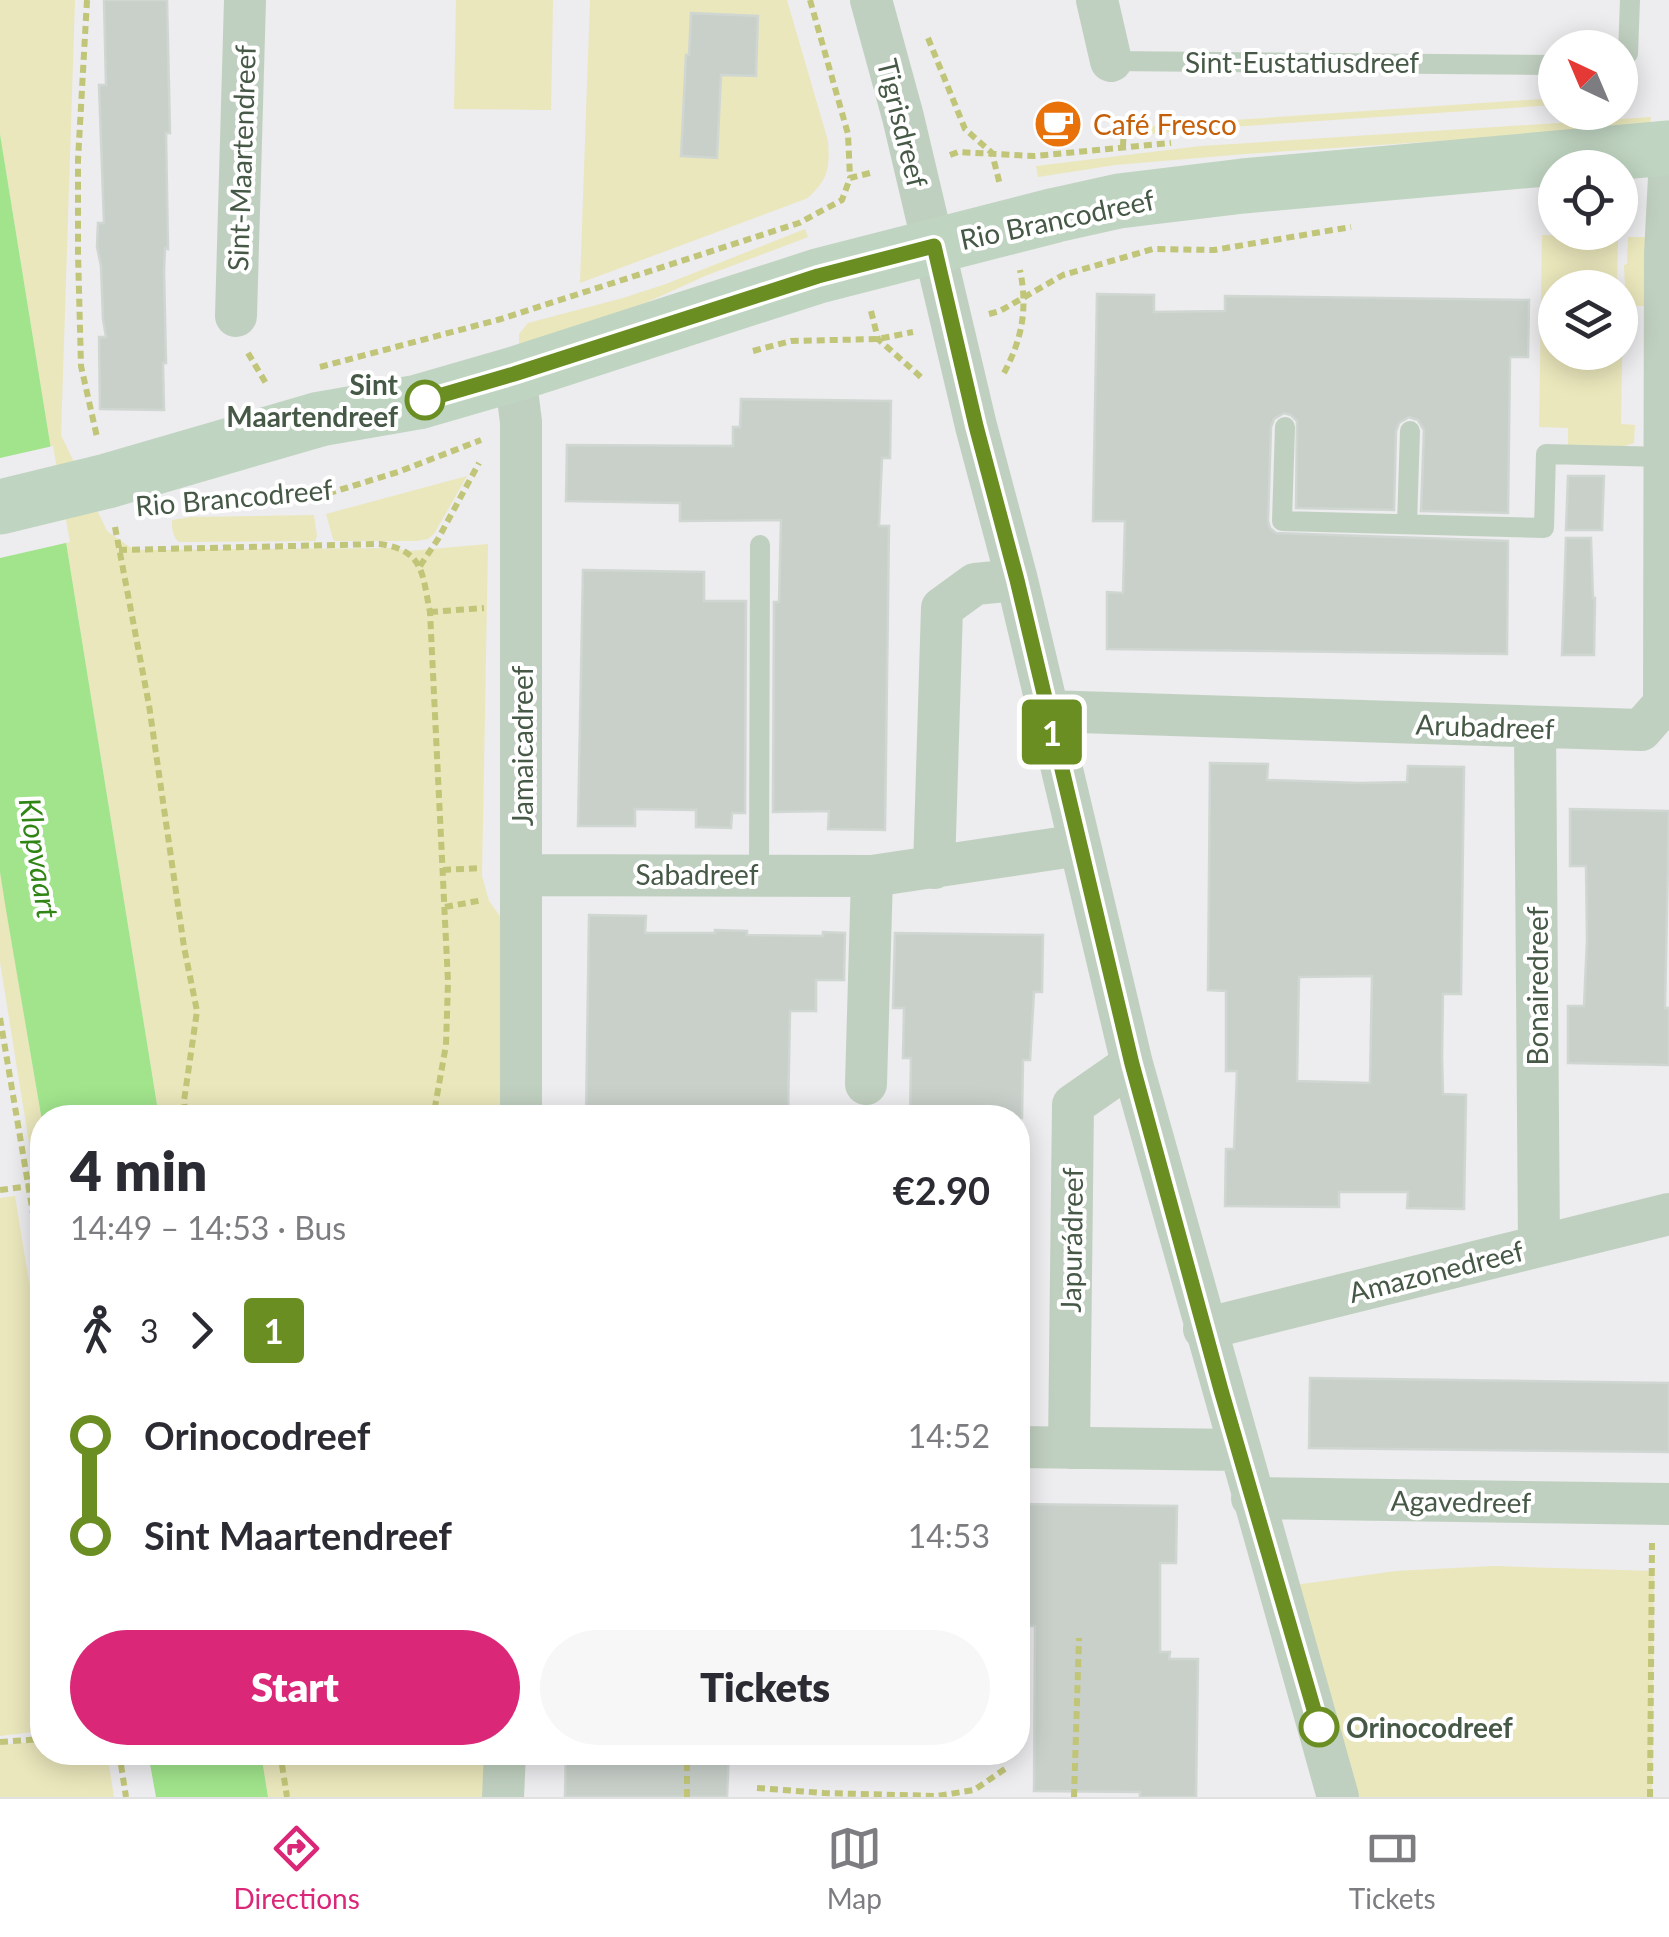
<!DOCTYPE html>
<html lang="en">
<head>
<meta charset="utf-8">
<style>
  body { margin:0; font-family:Lato,sans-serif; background:#f7f7f7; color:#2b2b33; height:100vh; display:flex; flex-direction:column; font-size:38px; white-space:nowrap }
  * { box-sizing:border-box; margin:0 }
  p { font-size:32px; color:#7c7c81 }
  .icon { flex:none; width:55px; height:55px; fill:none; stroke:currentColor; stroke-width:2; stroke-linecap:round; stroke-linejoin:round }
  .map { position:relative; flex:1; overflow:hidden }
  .details { position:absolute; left:30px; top:1105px; width:1000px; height:660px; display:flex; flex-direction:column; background:#fff; border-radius:40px; box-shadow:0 5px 25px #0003 }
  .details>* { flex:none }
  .badge { padding:0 20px; border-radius:8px; font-size:35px; line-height:65px }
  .needle { width:65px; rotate:316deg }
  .controls { position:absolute; left:1538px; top:30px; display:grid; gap:20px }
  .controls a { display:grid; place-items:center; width:100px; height:100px; border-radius:50%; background:#fff; box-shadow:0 5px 25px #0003; font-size:50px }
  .map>.badge { position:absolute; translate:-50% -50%; box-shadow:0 0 0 5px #fff }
  .legs { display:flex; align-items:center; gap:15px; height:110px; padding:0 40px; font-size:32px }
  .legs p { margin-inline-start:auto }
  .head { display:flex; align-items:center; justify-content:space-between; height:170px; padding:0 40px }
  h1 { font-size:55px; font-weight:800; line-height:75px }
  .primary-button { display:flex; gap:20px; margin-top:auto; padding:20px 40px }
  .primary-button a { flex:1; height:115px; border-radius:60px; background:#db2777; color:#fff; font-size:40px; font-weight:800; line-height:115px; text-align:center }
  .primary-button a+a { background:#f7f7f7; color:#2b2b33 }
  ul { padding:0 40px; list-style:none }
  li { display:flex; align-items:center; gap:35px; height:100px; font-size:38px }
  li i { display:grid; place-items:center; width:15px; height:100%; margin:0 12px; background:currentColor }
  li i::after { content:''; width:25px; height:25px; margin:-12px; border:8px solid; border-radius:50%; background:#fff }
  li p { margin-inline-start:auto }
  li:first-child i { background:linear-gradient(#0000 50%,currentColor 0) }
  li:last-child i { background:linear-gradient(currentColor 50%,#0000 0) }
  .tabs { display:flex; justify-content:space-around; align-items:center; height:140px; border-top:2px solid #e1e1e2; background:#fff; font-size:28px; color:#7c7c81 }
  .tabs a { display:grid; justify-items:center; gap:5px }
  .tabs .selected { color:#db2777 }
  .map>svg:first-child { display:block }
  .green { fill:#eae7bc }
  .water { fill:#a1e48c }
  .pier { fill:#edecee }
  .building { fill:#c9d0ca; stroke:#d0d7d2; stroke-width:2.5; fill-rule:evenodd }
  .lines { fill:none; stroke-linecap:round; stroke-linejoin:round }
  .path { stroke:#c0c577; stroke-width:6; stroke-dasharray:8 5; stroke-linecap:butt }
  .lane { stroke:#c0d0c0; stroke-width:20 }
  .street { stroke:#c0d0c0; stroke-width:42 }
  .secondary { stroke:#bfd4c1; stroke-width:55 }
  .line-1-casing { stroke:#fff; stroke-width:22 }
  .line-1 { stroke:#6b8e23; stroke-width:15 }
  .stop-1-dot { fill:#fff; stroke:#6b8e23; stroke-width:5 }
  .labels { text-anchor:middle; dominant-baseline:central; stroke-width:8; stroke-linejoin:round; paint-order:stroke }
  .street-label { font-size:28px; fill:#465846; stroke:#fff }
  .food-label { font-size:28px; fill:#c56008; stroke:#fff; text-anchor:start }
  .stop-label { font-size:28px; font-weight:bold; fill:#465846; stroke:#fff; text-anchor:end }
  .water-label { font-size:30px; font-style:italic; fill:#308515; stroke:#fff }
</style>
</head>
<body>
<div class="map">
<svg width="1669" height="1797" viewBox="0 0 1669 1797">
  <rect width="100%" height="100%" fill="#edecee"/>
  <path class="green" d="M0 0H75L61 435 107 531 134 550 392 548 409 551 488 544 482 876 489 901 505 923 502 1117H159L0 134Z
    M456 0H553L551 110 454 109Z
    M590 0H787L828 141C830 169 828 179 808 198L580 283Z
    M1555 98V105L1200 129 1133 136 1128 124 1132 119 1145 115 1148 126Z
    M1651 117 1650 127 1245 154 1115 165 1038 177 1036 166 1201 146Z
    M805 229 808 237 705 276 643 304 519 347V334L528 323 623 298 666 284Z
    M1542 235 1618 237 1617 287 1555 288V352H1620V301L1623 310 1621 424 1635 425 1634 443 1619 448 1568 445V428L1539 427Z
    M1628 237H1648L1647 306H1629L1625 289 1624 265 1627 264Z
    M467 476 434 534 428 539 416 541H335L333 539 326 514Z
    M314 515 317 536 315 541 179 542C172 536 172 528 172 520L191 517Z
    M0 872 42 1121V1224L0 962Z
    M15 1196 42 1361V1731L0 1736V1198Z
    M1494 1566 1654 1571 1652 1797H1357L1295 1585 1396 1571Z
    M42 1741V1752L107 1753 114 1797H0V1745Z
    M261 1753H490L489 1797H268Z"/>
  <path class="water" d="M0 134 159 1117 42 1118V1121L5 904 0 872Z
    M148 1753H261L268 1797H156Z"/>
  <path class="pier" d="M53 446 70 542 0 558V458Z"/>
  <path class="building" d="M104 0H167L170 133H166L168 249 165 248 164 272 166 363H163L164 410 100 409 99 337H106L103 319 101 266 97 247 98 223H104L99 85H106Z
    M691 13 758 16 756 76 721 75 717 158 681 156 686 55H689Z
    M1097 294 1154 295V312L1225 311V296L1529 300 1528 357H1510L1508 513 1421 511 1424 430 1418 420 1409 417 1399 423 1396 431 1394 510 1296 508 1297 421 1291 415 1284 413 1274 419 1271 427 1268 521 1270 528 1276 533 1508 541 1507 654 1107 649V592L1123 593 1125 521H1093Z
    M741 399 891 401 890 458H882L879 526H889L885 830 828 829 829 811 773 812 774 602H779L781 520 680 521V503L566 501 567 445 733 446V427H740Z
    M1568 476H1604L1602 530H1566Z
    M1566 538H1591L1593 598H1595L1594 655H1562Z
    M583 570 704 572V601H746L745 813H732L731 828 696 827V810L635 809V826H578Z
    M1210 763 1268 764 1267 780 1360 783 1407 782 1408 766 1464 767 1461 994H1443L1442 1056 1443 1094 1466 1095 1464 1209 1407 1208 1408 1192H1339V1207L1225 1206 1226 1149H1234L1237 1071H1226V991L1208 990ZM1372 976 1370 1083 1297 1081 1299 977Z
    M1570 809 1669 811 1665 1008H1669V1065L1568 1063V1006H1584L1587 940 1586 866H1570Z
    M589 915 646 916 645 933H715V930L747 931V935L823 936V932L845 933 844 980H816V1011H790L788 1112H771V1118H586Z
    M895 933 1043 935 1042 992H1034L1030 1060H1023L1022 1118H910L911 1058H903L904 1008H893Z
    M1310 1378 1669 1383V1452L1309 1448Z
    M1018 1504 1177 1506 1176 1563H1160V1652H1170L1169 1659H1198L1196 1797H1140V1792L1034 1791 1035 1626H1018Z
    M566 1752H729L727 1797H565Z"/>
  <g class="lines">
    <path class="path" d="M87 0 78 160V253L81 366 97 437
      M810 0 848 134 850 178
      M928 38 965 129 992 153 1000 185
      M1123 147 1124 120
      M950 155 958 152 1034 156 1171 143
      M871 311 878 339 922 378
      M989 314 1000 311 1063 275 1153 249 1214 250 1351 227
      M753 351 791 341 878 339 913 332
      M248 353 267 385
      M320 367 501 319 799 223 842 200 850 178 874 172
      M1004 373C1022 339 1028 309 1020 270
      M237 495 270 497 333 492 398 472 481 440
      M115 527 149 705 184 947 197 1011 184 1101 186 1118
      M119 550 379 544C424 550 422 573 430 612L448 982 446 1045 433 1118
      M420 566 438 539 479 463
      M430 612 484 608
      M443 870 481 868
      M445 907 483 900
      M0 1018 42 1267
      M0 1190 30 1186
      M0 1742 42 1739
      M119 1752 126 1797
      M280 1752 287 1797
      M757 1788 824 1793 937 1796 974 1790 1005 1769
      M687 1797V1752
      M1074 1797 1079 1638
      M1650 1797 1652 1543"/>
    <path class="lane" d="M1620 57 1628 53 1630 0
      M1111 61 1555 65
      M1285 427 1282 521 1544 528 1546 454 1664 457
      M1407 524 1410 431
      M759 874 760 545"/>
    <path class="street" d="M871 0 903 117 976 426 1017 580 1132 1064 1338 1797
      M1097 0 1111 61
      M236 316 245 0
      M515 374 521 422V1118
      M1047 711 1641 730 1664 704 1665 254 1669 177
      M1535 728 1539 1245
      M934 868 942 608 975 584 1017 580
      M522 875 872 876 1080 845
      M866 1084 872 876
      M1204 1329 1669 1214
      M1018 1447 1238 1450
      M1069 1448 1073 1105 1132 1064
      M1252 1498 1669 1504
      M503 1797 505 1752"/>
    <path class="secondary" d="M0 507 107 481 320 419 418 402 515 374 818 276 1056 215 1119 201 1243 186 1669 148"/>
  </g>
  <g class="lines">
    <g class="line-1-casing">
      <path id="line-1" d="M425 400 514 374 818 276 934 246 976 426 1017 580 1132 1064 1221 1390 1319 1727"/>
    </g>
    <use href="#line-1" class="line-1"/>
  </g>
  <defs>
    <g id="cafe-disc" transform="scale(2.5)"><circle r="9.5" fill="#e8710a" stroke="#fff"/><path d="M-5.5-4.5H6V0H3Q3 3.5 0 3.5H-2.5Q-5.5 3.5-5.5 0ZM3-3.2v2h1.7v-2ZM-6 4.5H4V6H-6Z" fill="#fff"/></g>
  </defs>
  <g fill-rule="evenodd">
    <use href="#cafe-disc" x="1058" y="124"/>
  </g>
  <g class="stop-1-dot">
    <circle cx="425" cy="400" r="18"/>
    <circle cx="1319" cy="1727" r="18"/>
  </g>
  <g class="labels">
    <g class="street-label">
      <text x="1302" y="62">Sint-Eustatiusdreef</text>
      <text transform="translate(903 123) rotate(76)">Tigrisdreef</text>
      <text transform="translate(241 158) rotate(-88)">Sint-Maartendreef</text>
      <text transform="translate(1057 219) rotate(-12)">Rio Brancodreef</text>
      <text transform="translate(234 497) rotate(-5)">Rio Brancodreef</text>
      <text transform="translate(1485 726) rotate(2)">Arubadreef</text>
      <text transform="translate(522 746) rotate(-90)">Jamaicadreef</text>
      <text x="697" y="874">Sabadreef</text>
      <text transform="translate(1537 986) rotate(-90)">Bonairedreef</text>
      <text transform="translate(1071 1240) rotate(-89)">Japurádreef</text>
      <text transform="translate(1436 1271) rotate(-14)">Amazonedreef</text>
      <text transform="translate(1461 1501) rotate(1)">Agavedreef</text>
    </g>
    <g class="food-label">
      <text x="1093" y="124">Café Fresco</text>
    </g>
    <g class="stop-label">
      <text x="398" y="384">Sint<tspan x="398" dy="32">Maartendreef</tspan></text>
      <text x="1346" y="1727" text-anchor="start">Orinocodreef</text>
    </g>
    <g class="water-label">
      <text transform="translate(40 858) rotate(81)">Klopvaart</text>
    </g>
  </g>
</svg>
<div class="controls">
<a><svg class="needle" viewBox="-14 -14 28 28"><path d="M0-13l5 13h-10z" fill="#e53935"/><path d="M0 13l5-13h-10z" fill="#7c7c81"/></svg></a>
<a><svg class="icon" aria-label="locate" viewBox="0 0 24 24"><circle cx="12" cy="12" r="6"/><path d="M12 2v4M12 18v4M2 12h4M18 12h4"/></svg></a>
<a><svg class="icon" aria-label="layers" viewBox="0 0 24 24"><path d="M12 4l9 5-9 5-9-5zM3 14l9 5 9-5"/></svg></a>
</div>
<b class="badge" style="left:1052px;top:732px;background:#6b8e23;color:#fff">1</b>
<section class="details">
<div class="head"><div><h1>4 min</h1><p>14:49 – 14:53 · Bus</p></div><b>€2.90</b></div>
<div class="legs"><svg class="icon" aria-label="walk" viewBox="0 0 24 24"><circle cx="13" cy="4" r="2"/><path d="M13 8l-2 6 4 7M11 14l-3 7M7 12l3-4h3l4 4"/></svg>3<svg class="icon" aria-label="forward" viewBox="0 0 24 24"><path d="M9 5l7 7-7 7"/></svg><b class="badge" style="background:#6b8e23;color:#fff">1</b></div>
<ul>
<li><i style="color:#6b8e23"></i><b>Orinocodreef</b><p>14:52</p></li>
<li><i style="color:#6b8e23"></i><b>Sint Maartendreef</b><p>14:53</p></li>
</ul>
<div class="primary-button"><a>Start</a><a>Tickets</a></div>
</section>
</div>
<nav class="tabs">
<a class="selected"><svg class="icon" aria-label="directions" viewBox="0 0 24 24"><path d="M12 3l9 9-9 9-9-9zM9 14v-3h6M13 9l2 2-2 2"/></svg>Directions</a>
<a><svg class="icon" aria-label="map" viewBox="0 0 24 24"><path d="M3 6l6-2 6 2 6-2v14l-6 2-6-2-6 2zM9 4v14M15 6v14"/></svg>Map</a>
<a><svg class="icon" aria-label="tickets" viewBox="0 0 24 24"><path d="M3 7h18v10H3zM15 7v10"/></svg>Tickets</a>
</nav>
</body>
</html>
